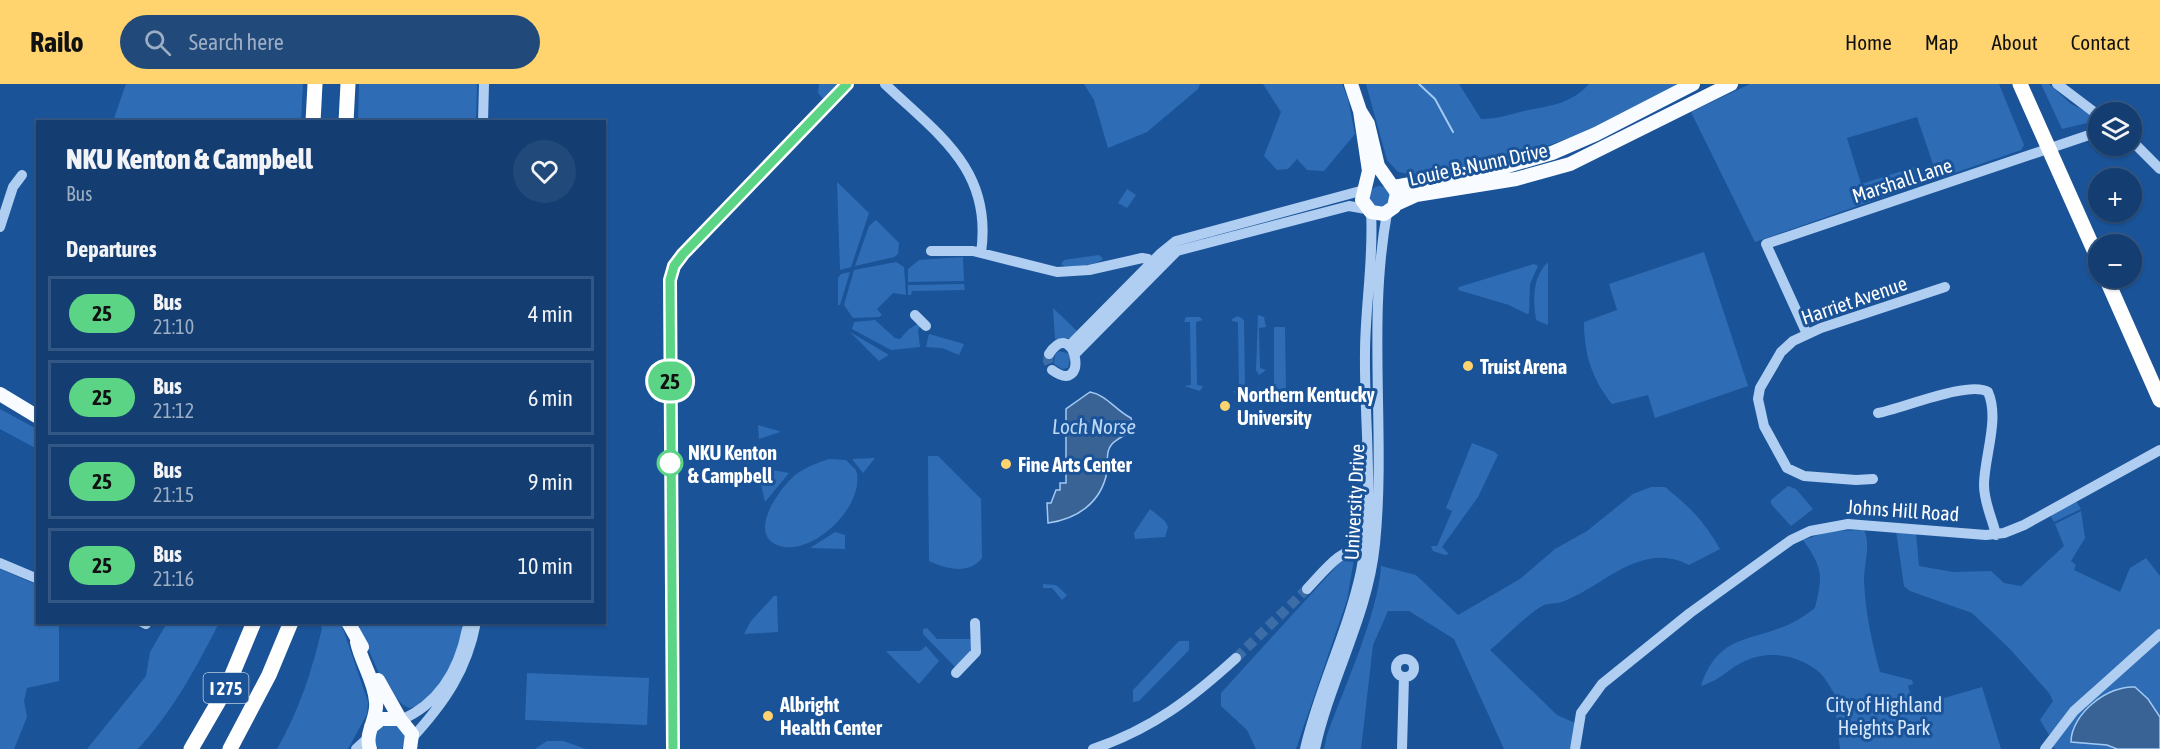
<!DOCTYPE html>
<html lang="en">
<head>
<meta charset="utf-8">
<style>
  body { margin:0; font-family:"Asap Condensed",sans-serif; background:#21497a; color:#f1f3f6; height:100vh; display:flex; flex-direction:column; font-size:22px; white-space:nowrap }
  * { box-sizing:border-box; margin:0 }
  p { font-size:20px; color:#9daec4 }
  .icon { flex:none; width:33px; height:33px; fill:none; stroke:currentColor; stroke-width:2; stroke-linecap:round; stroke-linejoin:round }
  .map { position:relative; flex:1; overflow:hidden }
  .panel { position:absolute; left:36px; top:36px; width:570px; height:504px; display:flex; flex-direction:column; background:#143e72; border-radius:0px; box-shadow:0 2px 4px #0004,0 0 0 2px #335784 }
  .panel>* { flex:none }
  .badge { padding:0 12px; border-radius:20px; font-size:21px; line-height:39px }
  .buttons { position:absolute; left:2088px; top:18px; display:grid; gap:12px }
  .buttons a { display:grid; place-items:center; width:54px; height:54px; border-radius:50%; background:#143e72; box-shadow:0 2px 4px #0004,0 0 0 2px #335784; font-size:30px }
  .map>.badge { position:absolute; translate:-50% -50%; box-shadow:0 0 0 3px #fff }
  h2 { padding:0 30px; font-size:22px; line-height:54px }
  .round { display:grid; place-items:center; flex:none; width:63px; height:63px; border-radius:32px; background:#21497a }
  .overview { display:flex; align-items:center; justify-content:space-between; height:102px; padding:0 30px }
  h1 { font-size:28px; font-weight:800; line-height:45px }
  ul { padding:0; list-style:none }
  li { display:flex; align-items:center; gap:18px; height:75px; margin:0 12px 9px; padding:0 18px; border:3px solid #335784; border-radius:0px }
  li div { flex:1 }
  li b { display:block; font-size:22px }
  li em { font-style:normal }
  li .badge { min-width:66px; font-weight:700; text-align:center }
  header { display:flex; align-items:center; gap:36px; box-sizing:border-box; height:84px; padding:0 30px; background:#ffd36e; color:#111 }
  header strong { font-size:28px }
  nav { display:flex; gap:33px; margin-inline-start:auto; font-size:21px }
  .search { width:420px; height:54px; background:#21497a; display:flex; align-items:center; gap:15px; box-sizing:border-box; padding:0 21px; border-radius:33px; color:#9daec4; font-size:22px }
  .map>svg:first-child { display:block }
  .green { fill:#2e6db5 }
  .water { fill:#3a6395; stroke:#a2c9f3; stroke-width:1.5 }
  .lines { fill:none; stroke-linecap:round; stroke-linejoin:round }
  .stream { stroke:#a2c9f3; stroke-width:2 }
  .minor-tunnel { stroke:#3c6da7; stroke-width:10; stroke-dasharray:10 5; stroke-linecap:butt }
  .minor { stroke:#afcef1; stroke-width:10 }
  .major { stroke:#f8fbff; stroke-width:14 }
  .highway { stroke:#fff; stroke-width:15 }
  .line-casing { stroke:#fff; stroke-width:14 }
  .line { stroke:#5cd486; stroke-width:9 }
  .poi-dot { fill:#ffd36e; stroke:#1a5398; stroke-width:2 }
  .stop-dot { fill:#fff; stroke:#5cd486; stroke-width:3 }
  .labels { text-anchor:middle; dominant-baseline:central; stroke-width:6; stroke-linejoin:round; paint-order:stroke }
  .shield { fill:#1a5398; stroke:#bacbe0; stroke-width:1.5 }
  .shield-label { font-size:18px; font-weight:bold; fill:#fff }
  .street-label { font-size:20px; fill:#fff; stroke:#1a5398 }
  .poi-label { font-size:20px; font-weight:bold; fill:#fff; stroke:#1a5398; text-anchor:start }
  .stop-label { font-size:20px; font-weight:bold; fill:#fff; stroke:#1a5398; text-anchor:start }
  .park-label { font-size:20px; fill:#d6e7fb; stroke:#1a5398 }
  .water-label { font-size:21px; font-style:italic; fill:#bbd8f7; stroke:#1a5398 }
</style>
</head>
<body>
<header>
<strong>Railo</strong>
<div class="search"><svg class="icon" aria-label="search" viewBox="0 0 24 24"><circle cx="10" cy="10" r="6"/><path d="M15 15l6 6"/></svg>Search here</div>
<nav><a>Home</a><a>Map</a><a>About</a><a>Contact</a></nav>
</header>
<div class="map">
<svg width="2160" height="665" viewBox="0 0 2160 665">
  <rect width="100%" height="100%" fill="#1a5398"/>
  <path class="green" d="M126 0H303L301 37H113Z
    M359 0H477L476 37H358Z
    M819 0H840L824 16 818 9Z
    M1084 0H1200L1198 5 1147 48 1108 64 1094 16Z
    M1263 0H1342L1348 15 1355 50 1324 87 1307 86 1297 75 1288 85 1277 86 1264 72 1281 28Z
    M1366 0H1459L1481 35C1498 35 1508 31 1524 27 1549 22 1571 20 1589 0H1681L1602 42 1505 77 1420 92 1398 88 1387 76Z
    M1750 0H1999L2024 61 2021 66 1943 93 1937 92 1917 33 1847 54 1861 100 1918 82 1923 99 1755 158 1691 28Z
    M2041 0H2049L2071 20 2092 30 2095 37 2062 45Z
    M837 98 869 129 851 183 840 186Z
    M1369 113a11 11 0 1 1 22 0a11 11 0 1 1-22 0Z
    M1127 105 1136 111 1127 124 1118 119Z
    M876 136 899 159 898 170 894 173 855 182 869 142Z
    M1704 168 1748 302 1655 334 1648 311 1612 320C1592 295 1584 270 1584 238L1617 226 1609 200Z
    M1099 171 1103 175C1095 182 1075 182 1064 182L1061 180 1064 176Z
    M963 173 964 197 908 198V185L919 176Z
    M896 178 904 183 906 211 893 209 877 225 882 231 879 233 853 234 844 221 854 186Z
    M1548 178V241L1536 236C1533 215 1532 194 1548 178Z
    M1534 180 1538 182 1530 200 1529 229 1527 230 1509 221 1458 206 1459 203Z
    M850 188 840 221H838V194L841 190Z
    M964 200 965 206 912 207 911 211H908V201Z
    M1053 224 1077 247 1070 254 1055 255Z
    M1258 231 1264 233 1266 243 1259 244 1260 284 1266 286 1259 291 1256 286Z
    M1238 232 1244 236 1245 307 1237 312 1233 307H1239L1238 238 1232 237V235Z
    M1186 233H1199L1203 236 1196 238 1197 301 1203 302 1200 307 1184 302 1191 301 1190 238H1184Z
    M875 236 895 254 900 255 909 245 919 239 921 241 918 246 920 263 891 266 852 245 854 238Z
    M1274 243H1285L1286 309H1259L1258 301 1260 307 1274 306Z
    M850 248 889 271 879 277Z
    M929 250 964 260 959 271 942 264 926 263Z
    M1059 267 1071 270 1068 284 1062 285 1054 280 1055 271Z
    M0 325 37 345V365L0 345Z
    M758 341 779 347 780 348 759 355Z
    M1472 359 1495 368 1498 371 1478 413 1442 463 1449 470 1445 471 1433 467 1431 462H1437L1452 427 1446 424Z
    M928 372H938L981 415 982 474C969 491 946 485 929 477Z
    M875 374 863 389 852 375Z
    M829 375 846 376 856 386C867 421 811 475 777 461 747 448 781 403 795 391 806 383 817 379 829 375Z
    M762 384 789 389 765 418 758 387Z
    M1788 402 1796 405 1813 425 1791 442 1771 420V416Z
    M1651 403H1665C1691 424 1703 436 1720 465L1689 481C1641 456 1603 503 1562 518 1556 520 1549 519 1544 521 1527 530 1506 553 1490 566L1557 631 1575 639 1570 665H1504L1454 555 1409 527H1388L1373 561 1361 665H1324L1327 651C1344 603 1378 531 1381 482L1416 491 1458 531 1520 495 1555 465 1587 447 1633 410Z
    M2076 417 2081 425 2054 438 2050 431Z
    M1150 425 1165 437 1168 443 1165 453 1135 455 1134 449Z
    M2081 427 2085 454 2071 477 2076 481 2074 486 2120 508 2130 484 2146 474 2160 492V545L2094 602 2049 651 2040 636 2053 617 2049 609 2010 565 1972 529 1910 507 1904 502 1896 447 1916 449 1919 482 1953 488 1991 487 2004 499 2021 502 2064 462 2055 440Z
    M1864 446C1871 459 1864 481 1864 496 1865 527 1872 559 1880 588L1912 596 1913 600 1908 602 1912 616 1918 615 1920 621 1982 603 2001 665H1840L1835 622 1838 616C1833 608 1827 596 1820 589 1799 570 1766 565 1741 579 1724 588 1722 595 1701 602 1719 549 1750 559 1792 539 1800 535 1808 529 1815 524 1823 491 1823 484 1803 456L1830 447Z
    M835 448 845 451V465L810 464Z
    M1350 472 1354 475 1347 516 1296 665H1256L1247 646 1221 622V609L1344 474Z
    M0 485 37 501 38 538 59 539V597L27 604 24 617 27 633 14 665H0Z
    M1043 500 1056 501 1067 511 1062 516 1052 504H1043Z
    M774 512H777L778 548 744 550 751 537Z
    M167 539H219C196 584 173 627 138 665H87L146 592 150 568Z
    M319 539H339L342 542 368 618 367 630 348 665H277C299 627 312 587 322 544Z
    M357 539H465C462 570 443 615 410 624 392 618 394 600 380 592Z
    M927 544 937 555H972V566L955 583 923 550V545Z
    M2160 554V665H2055L2053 662 2070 636Z
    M1179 557H1189V566L1139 617 1133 618V606Z
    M926 562 939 577 919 600 886 567H920Z
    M527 589 649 594 647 641 525 636Z
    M396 640 406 652 402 665H378C367 646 381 642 396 640Z
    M547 657H563L586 665H535Z"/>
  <path class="water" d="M1090 308C1107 311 1115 326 1131 334L1135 347C1127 350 1112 356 1109 365 1106 371 1108 382 1107 388 1101 419 1077 435 1048 439L1047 419H1051L1056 406H1060V399H1066V325Z
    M2135 603 2148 615 2160 633V665H2117L2107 661 2071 658C2071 630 2108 601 2135 603Z"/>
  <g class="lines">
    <path class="stream" d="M1419 0 1435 15 1453 48"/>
    <path class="minor-tunnel" d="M1049 270 1048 277 1052 286
      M1236 574 1307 505"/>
    <path class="minor" d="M885 0C939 51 993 86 981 169
      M2057 0 2098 31
      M483 38 484 0
      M2132 57 2160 85
      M0 143 13 103 22 91
      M931 167H973L1057 188 1089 186 1142 174 1148 175 1157 184
      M915 231 926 242
      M1807 250 1766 160 2098 48
      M1069 262 1160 170 1176 157 1364 106
      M1076 269 1177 167 1349 122 1366 125
      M1049 270C1075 230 1091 314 1052 286
      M1878 329C1901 325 1970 296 1988 308 2000 335 1984 373 1984 401 1984 419 1992 433 1996 451
      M1873 395 1856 396 1804 392 1787 384 1764 342 1758 315 1760 304 1781 268 1793 257 1821 244 1945 203
      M0 479 38 495
      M1307 505C1326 485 1340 464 1368 462
      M142 538 146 540
      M1396 584a9 9 0 1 1 18 0a9 9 0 1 1-18 0Z
      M956 589 976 568 975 539
      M401 636C440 619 459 586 467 545
      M412 654C445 618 467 586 476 538
      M356 665 368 654
      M673 665 670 196 674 182 683 170 847 0
      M1093 665C1152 645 1191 615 1236 574
      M1305 665C1319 604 1348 548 1361 487 1375 417 1364 340 1365 269 1365 222 1374 175 1371 128
      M1315 665C1330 595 1368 532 1375 460 1386 350 1367 239 1387 129
      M1402 665 1404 593
      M1575 665 1581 629 1602 600 1690 529 1791 456 1810 447 1848 440 1986 451 2004 449 2024 441 2160 366
      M2045 665 2074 627 2160 550"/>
    <path class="major" d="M1351 0 1360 27 1368 40 1378 82 1397 109 1394 123 1384 130 1371 128 1362 116 1369 87 1360 27
      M1394 103 1504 83 1552 69 1596 50 1693 0
      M1396 120 1416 111 1516 95 1570 80 1731 0
      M0 310 38 333
      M348 538 362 563
      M357 558C361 578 375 597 376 618 378 635 364 649 370 665
      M378 596 400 635
      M371 643 381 635H400L412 650 410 665"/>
    <path class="highway" d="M2020 0 2098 175
      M313 38 315 0
      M346 38 348 0
      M2106 194 2160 316
      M191 665 227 603 254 538
      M230 665 269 591 291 538"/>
  </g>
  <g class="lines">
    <g class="line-casing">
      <path id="line" d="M673 665 670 196 674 182 683 170 847 0"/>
    </g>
    <use href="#line" class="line"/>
  </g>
  <g class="poi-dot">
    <circle cx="1468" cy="282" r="6"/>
    <circle cx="1225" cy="322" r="6"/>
    <circle cx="1006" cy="380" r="6"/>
    <circle cx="768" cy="632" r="6"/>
  </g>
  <circle class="stop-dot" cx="670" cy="379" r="12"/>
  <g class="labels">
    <rect class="shield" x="203.5" y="589" width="45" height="30" rx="4.5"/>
    <g class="shield-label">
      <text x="226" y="604">I 275</text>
    </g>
    <g class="street-label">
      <text transform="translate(1478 80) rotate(-12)">Louie B. Nunn Drive</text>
      <text transform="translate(1902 96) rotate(-18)">Marshall Lane</text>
      <text transform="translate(1854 216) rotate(-19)">Harriet Avenue</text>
      <text transform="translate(1354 418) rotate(-87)">University Drive</text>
      <text transform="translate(1903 426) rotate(4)">Johns Hill Road</text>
    </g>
    <g class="poi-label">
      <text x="1480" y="282">Truist Arena</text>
      <text x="1237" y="310">Northern Kentucky<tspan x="1237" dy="23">University</tspan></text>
      <text x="1018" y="380">Fine Arts Center</text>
      <text x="780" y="620">Albright<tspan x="780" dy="23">Health Center</tspan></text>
    </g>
    <g class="stop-label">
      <text x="688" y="368">NKU Kenton<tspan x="688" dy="23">&amp; Campbell</tspan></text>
    </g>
    <g class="park-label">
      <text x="1884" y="620">City of Highland<tspan x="1884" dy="23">Heights Park</tspan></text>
    </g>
    <g class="water-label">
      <text x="1094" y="342">Loch Norse</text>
    </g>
  </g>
</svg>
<div class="buttons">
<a><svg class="icon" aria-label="layers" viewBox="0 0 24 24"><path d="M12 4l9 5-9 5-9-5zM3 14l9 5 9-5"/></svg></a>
<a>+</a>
<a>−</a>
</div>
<b class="badge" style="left:670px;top:297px;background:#5cd486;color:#111">25</b>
<section class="panel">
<div class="overview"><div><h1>NKU Kenton &amp; Campbell</h1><p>Bus</p></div><a class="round"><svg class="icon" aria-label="heart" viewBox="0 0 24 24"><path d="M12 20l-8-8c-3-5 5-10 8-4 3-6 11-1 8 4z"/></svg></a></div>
<h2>Departures</h2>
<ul>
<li><span class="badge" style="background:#5cd486;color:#111">25</span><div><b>Bus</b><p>21:10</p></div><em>4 min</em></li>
<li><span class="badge" style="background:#5cd486;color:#111">25</span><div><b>Bus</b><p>21:12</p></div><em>6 min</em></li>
<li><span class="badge" style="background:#5cd486;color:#111">25</span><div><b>Bus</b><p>21:15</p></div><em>9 min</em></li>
<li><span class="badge" style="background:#5cd486;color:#111">25</span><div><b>Bus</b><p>21:16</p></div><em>10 min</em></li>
</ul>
</section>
</div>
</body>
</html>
